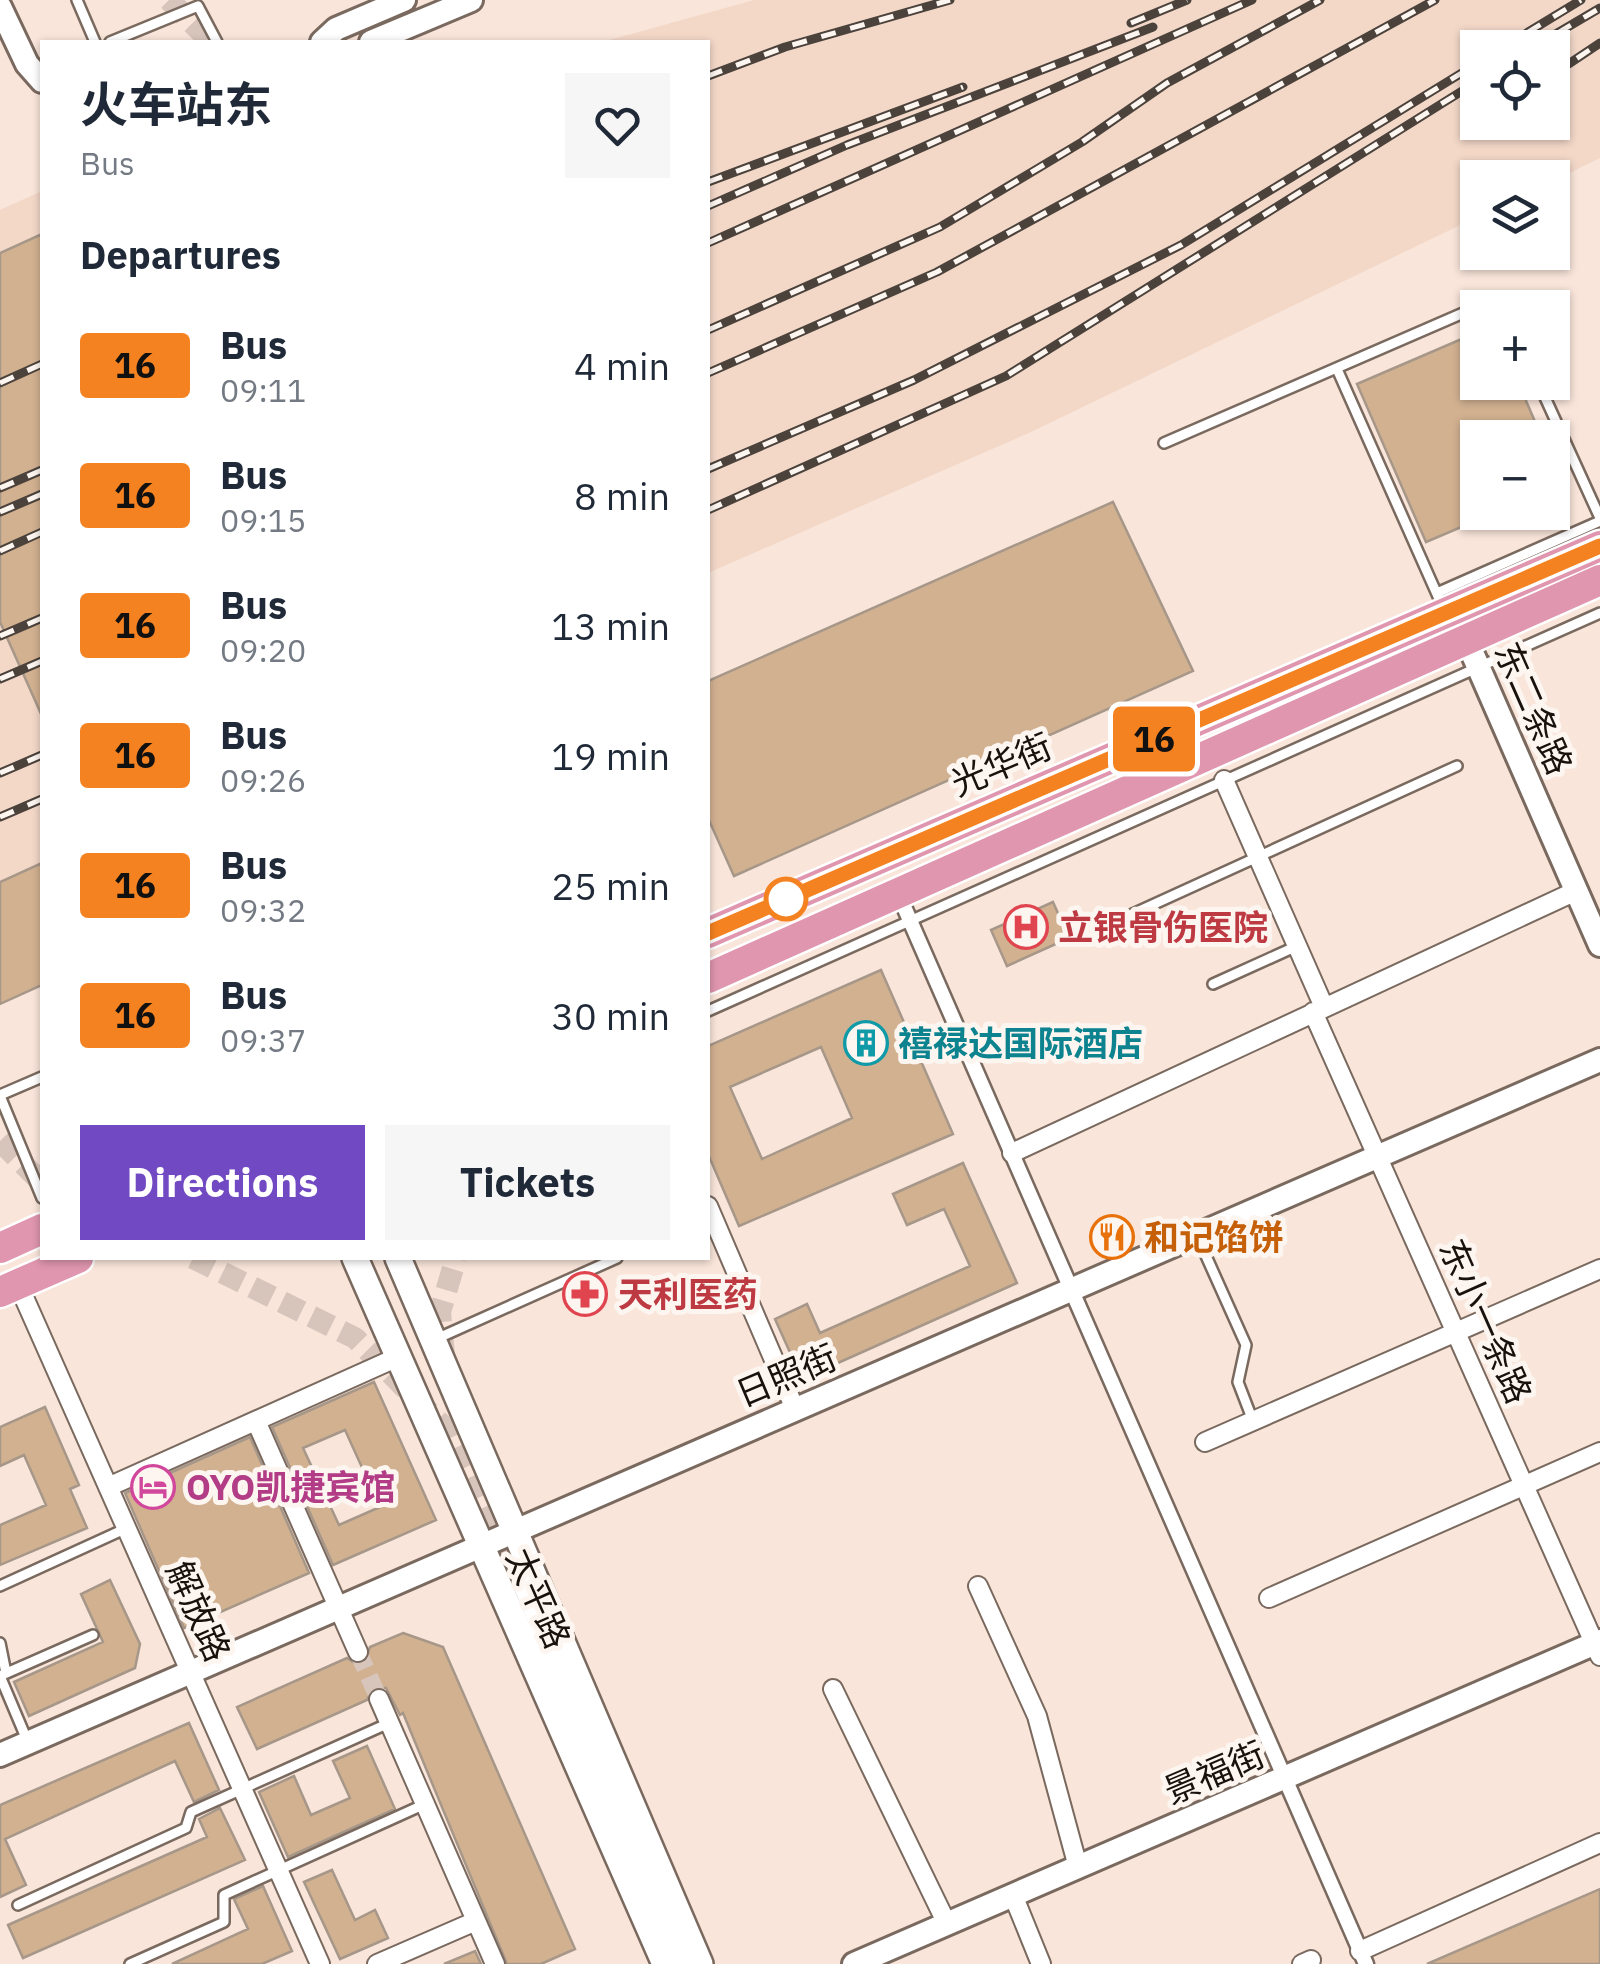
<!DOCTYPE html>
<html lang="en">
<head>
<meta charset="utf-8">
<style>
  body { margin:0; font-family:"IBM Plex Sans","Noto Sans SC",sans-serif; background:#f6f6f7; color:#1f2937; height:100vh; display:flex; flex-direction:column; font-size:38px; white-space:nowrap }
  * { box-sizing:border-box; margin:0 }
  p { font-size:32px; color:#747a83 }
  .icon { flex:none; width:55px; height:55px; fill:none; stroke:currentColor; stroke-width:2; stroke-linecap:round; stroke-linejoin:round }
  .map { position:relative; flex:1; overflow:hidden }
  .side { position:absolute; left:40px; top:40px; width:670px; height:1220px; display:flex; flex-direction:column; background:#fff; border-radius:0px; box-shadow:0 2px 8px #0004 }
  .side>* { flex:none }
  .badge { padding:0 20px; border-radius:8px; font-size:35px; line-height:65px }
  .tools { position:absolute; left:1460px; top:30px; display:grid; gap:20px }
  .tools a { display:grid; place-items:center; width:110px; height:110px; border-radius:0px; background:#fff; box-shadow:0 2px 8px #0004; font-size:50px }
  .map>.badge { position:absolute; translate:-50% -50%; box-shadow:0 0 0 5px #fff }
  h2 { padding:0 40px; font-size:38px; line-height:90px }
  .round { display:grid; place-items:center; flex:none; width:105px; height:105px; border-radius:0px; background:#f6f6f7 }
  .headline { display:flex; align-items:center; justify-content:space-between; height:170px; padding:0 40px }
  h1 { font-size:48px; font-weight:700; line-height:75px }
  .action { display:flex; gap:20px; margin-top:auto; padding:20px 40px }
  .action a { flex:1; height:115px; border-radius:0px; background:#7149c2; color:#fff; font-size:40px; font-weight:700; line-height:115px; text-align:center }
  .action a+a { background:#f6f6f7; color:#1f2937 }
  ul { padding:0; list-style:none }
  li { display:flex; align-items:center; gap:30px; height:130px; padding:0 40px }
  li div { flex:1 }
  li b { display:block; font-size:38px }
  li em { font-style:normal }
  li .badge { min-width:110px; font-weight:700; text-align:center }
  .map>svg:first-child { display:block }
  .built { fill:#f3d8c8; fill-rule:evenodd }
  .building { fill:#d2b191; stroke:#a69789; stroke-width:2.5; fill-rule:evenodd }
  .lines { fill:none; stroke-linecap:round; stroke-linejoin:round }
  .minor-tunnel { stroke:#d7c5bb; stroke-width:18; stroke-dasharray:18 9; stroke-linecap:butt }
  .tertiary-tunnel { stroke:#d7c5bb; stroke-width:22; stroke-dasharray:22 11; stroke-linecap:butt }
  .service-casing { stroke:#7a695e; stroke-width:14 }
  .pedestrian-casing { stroke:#7a695e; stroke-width:19 }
  .minor-casing { stroke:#7a695e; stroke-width:22 }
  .tertiary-casing { stroke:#7a695e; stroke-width:28 }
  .secondary-casing { stroke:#7a695e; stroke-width:30 }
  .trunk-casing { stroke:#fff; stroke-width:35 }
  .service { stroke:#fff; stroke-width:9 }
  .pedestrian { stroke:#fff; stroke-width:14 }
  .minor { stroke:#fff; stroke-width:18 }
  .tertiary { stroke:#fff; stroke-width:22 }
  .secondary { stroke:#fff; stroke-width:25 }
  .trunk { stroke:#df96ae; stroke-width:30 }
  .rail-casing { stroke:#4b423c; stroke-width:9 }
  .rail { stroke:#fdf5f0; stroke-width:5; stroke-dasharray:15; stroke-linecap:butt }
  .line-casing { stroke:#fff; stroke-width:22 }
  .line { stroke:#f58220; stroke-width:15 }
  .stop-dot { fill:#fff; stroke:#f58220; stroke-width:5 }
  .labels { text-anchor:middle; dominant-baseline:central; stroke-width:10; stroke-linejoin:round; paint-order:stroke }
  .street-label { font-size:35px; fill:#18120e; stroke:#fdf5f0 }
  .health-label { font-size:35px; font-weight:bold; fill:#be3a42; stroke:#fdf5f0; text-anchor:start }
  .culture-label { font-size:35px; font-weight:bold; fill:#0d838f; stroke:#fdf5f0; text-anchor:start }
  .food-label { font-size:35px; font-weight:bold; fill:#c56008; stroke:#fdf5f0; text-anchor:start }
  .hotel-label { font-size:35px; font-weight:bold; fill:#b23c85; stroke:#fdf5f0; text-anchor:start }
</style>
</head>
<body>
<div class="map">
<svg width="1600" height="1964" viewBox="0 0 1600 1964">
  <rect width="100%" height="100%" fill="#f9e5da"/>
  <path class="built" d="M754 0H1600V158L1553 181 1552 178H1478L1477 217 1031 432 708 573V42H602ZM1478 48H1552V122H1478Z
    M42 191V869L0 888V210Z"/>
  <path class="building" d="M42 234V716L0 622V253Z
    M1478 332V382H1518L1542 438H1478V520L1426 542 1357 384Z
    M1113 502 1193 671 734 876 708 818V681Z
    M42 863V985L0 1004V882Z
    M1053 902 1069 938 1007 966 991 930Z
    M881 970 953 1134 739 1226 708 1154V1046ZM821 1047 852 1118 762 1159 730 1087Z
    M963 1163 1017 1283 802 1379 775 1319 807 1304 820 1333 970 1266 944 1209 907 1225 893 1194Z
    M374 1382 436 1520 333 1565 272 1427ZM345 1430 380 1507 339 1525 303 1448Z
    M45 1407 79 1485 70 1489 87 1528 0 1565V1525L46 1505 24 1455 0 1466V1427Z
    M250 1437 309 1573 184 1628 125 1493Z
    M110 1580 140 1644 135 1668 29 1716 14 1682 103 1642 81 1594Z
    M403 1633 443 1647 575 1949 541 1964H507L403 1713 400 1715 386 1688H373L367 1700 257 1749 237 1707 347 1658 356 1664 364 1663 370 1647Z
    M189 1723 219 1790 194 1802 175 1761 5 1839 26 1885 0 1897V1805Z
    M367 1746 395 1809 288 1857 259 1792 294 1776 311 1815 350 1798 333 1761Z
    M220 1808 245 1860 23 1958 8 1925 207 1837 199 1819Z
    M332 1870 355 1920 375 1910 388 1938 340 1959 304 1882Z
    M263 1886 292 1951 262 1964H172L248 1929 234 1899Z
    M1600 1889V1964H1427Z
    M475 1951 481 1964H444Z"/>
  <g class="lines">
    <path class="minor-tunnel" d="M358 1652 379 1699"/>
    <path class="tertiary-tunnel" d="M169 0 211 42
      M0 1141 42 1183
      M193 1258 355 1338 441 1424 515 1585
      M444 1355 440 1312 456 1258"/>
    <g class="service-casing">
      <path id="service" d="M77 0 95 42
        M110 42 198 6 217 42
        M1337 369 1444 610
        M1538 382 1600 518
        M1164 443 1500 297 1504 308
        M1439 592 1600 521
        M1117 921 1457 766
        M1213 984 1297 946
        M708 1011 1600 613
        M0 1095 42 1077
        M0 1096 42 1198
        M1198 1238 1246 1345 1238 1382 1253 1421
        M436 1339 617 1258
        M0 1586 127 1528
        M0 1643 6 1673
        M0 1676 93 1635
        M0 1676 27 1740
        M18 1905 186 1828 191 1812 389 1723
        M130 1964 224 1922V1895L425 1804"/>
    </g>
    <g class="pedestrian-casing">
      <path id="pedestrian" d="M898 893 1366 1964"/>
    </g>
    <g class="minor-casing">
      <path id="minor" d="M1224 780 1324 1007
        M1313 1012 1600 1656
        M1012 1153 1576 891
        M708 1206 795 1409
        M18 1284 320 1964
        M256 1421 358 1652
        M1205 1442 1600 1269
        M108 1487 398 1357
        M978 1586 1037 1716 1078 1867
        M1269 1598 1600 1452
        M833 1689 947 1924
        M379 1699 495 1964
        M1013 1895 1041 1964
        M1360 1951 1600 1843
        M377 1964 476 1921
        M1302 1964 1311 1960"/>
    </g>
    <g class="tertiary-casing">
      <path id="tertiary" d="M0 7 27 64 42 81
        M322 42 336 29 404 0
        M371 42 471 0
        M1453 609 1600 945
        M523 1582 554 1655
        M540 1643 677 1964
        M0 1755 1600 1060
        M854 1964 1600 1641"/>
    </g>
    <g class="secondary-casing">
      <path id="secondary" d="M355 1258 665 1964
        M398 1258 700 1964"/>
    </g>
    <g class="trunk-casing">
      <path id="trunk" d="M708 933 1600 546
        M708 978 1600 580
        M0 1248 42 1229
        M0 1292 78 1258"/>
    </g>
    <use href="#service" class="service"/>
    <use href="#pedestrian" class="pedestrian"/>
    <use href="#minor" class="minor"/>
    <use href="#tertiary" class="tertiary"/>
    <use href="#secondary" class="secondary"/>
    <use href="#trunk" class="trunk"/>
    <g class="rail-casing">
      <path id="rail" d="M1131 23 1187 0
        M1502 48 1581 0
        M1532 48 1600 8
        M1552 75 1600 43
        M708 76 785 47 950 0
        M1467 133 1483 122
        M708 182 963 87
        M708 206 847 145 1153 27
        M708 243 1252 0
        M708 330 940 227 1082 142 1167 83 1320 0
        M708 373 937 272 1435 0
        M0 383 42 364
        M708 469 914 380 1181 245 1478 63
        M0 488 42 470
        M708 510 1006 376 1478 81
        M0 512 42 494
        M0 551 42 532
        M0 636 42 618
        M0 679 42 661
        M0 773 42 755
        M0 817 42 799"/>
    </g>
    <use href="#rail" class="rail"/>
  </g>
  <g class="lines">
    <g class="line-casing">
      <path id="line" d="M708 933 1600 546"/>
    </g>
    <use href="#line" class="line"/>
  </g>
  <defs>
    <g id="hospital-ring" transform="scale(2.25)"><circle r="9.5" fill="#fdf5f0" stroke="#e0444e" stroke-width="1.5"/><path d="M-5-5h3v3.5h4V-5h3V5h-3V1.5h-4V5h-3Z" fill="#e0444e"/></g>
    <g id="building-ring" transform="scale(2.25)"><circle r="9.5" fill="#fdf5f0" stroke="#0f9aa8" stroke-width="1.5"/><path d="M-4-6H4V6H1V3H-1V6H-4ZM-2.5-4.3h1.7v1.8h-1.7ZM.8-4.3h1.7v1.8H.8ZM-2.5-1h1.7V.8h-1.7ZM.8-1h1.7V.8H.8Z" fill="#0f9aa8"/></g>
    <g id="restaurant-ring" transform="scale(2.25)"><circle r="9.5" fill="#fdf5f0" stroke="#e8710a" stroke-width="1.5"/><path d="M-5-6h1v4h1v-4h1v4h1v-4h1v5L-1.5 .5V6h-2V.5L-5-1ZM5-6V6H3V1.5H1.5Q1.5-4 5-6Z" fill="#e8710a"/></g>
    <g id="pharmacy-ring" transform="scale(2.25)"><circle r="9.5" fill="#fdf5f0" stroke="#e0444e" stroke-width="1.5"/><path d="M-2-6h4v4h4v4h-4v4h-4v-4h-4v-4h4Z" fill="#e0444e"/></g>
    <g id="hotel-ring" transform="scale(2.25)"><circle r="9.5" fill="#fdf5f0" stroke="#d1479c" stroke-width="1.5"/><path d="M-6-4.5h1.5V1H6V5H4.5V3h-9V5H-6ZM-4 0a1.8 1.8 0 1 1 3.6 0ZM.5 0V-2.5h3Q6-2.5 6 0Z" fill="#d1479c"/></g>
  </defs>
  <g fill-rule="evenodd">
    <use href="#hospital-ring" x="1026" y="927"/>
    <use href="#building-ring" x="866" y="1043"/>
    <use href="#restaurant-ring" x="1112" y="1237"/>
    <use href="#pharmacy-ring" x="585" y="1294"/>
    <use href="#hotel-ring" x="153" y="1487"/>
  </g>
  <circle class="stop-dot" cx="786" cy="899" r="20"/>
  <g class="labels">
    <g class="street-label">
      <text transform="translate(1534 708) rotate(66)">东二条路</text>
      <text transform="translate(1001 764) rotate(-23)">光华街</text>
      <text transform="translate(1486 1321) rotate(66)">东小一条路</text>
      <text transform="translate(786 1375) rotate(-23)">日照街</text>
      <text transform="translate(539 1598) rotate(66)">太平路</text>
      <text transform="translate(199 1611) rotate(66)">解放路</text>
      <text transform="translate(1214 1772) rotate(-23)">景福街</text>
    </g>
    <g class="health-label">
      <text x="1058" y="927">立银骨伤医院</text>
      <text x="618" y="1294">天利医药</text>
    </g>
    <g class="culture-label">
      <text x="898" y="1043">禧禄达国际酒店</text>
    </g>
    <g class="food-label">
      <text x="1144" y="1237">和记馅饼</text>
    </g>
    <g class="hotel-label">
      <text x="186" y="1487">OYO凯捷宾馆</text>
    </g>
  </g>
</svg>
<div class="tools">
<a><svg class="icon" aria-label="locate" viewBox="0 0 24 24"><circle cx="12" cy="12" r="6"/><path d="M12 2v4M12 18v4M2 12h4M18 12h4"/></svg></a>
<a><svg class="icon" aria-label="layers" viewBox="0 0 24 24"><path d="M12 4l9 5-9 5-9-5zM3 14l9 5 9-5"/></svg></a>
<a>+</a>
<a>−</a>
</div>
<b class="badge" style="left:1154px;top:739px;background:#f58220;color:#111">16</b>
<section class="side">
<div class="headline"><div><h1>火车站东</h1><p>Bus</p></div><a class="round"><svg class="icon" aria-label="heart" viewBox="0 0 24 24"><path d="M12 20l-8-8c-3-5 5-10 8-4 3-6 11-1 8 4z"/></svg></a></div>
<h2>Departures</h2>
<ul>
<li><span class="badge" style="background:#f58220;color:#111">16</span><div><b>Bus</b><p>09:11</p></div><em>4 min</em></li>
<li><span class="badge" style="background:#f58220;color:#111">16</span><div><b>Bus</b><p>09:15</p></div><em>8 min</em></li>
<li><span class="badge" style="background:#f58220;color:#111">16</span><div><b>Bus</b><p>09:20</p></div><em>13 min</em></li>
<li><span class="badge" style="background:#f58220;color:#111">16</span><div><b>Bus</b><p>09:26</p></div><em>19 min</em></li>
<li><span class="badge" style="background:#f58220;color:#111">16</span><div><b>Bus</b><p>09:32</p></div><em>25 min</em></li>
<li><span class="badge" style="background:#f58220;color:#111">16</span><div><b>Bus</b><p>09:37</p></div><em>30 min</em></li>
</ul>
<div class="action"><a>Directions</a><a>Tickets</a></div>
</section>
</div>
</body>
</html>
